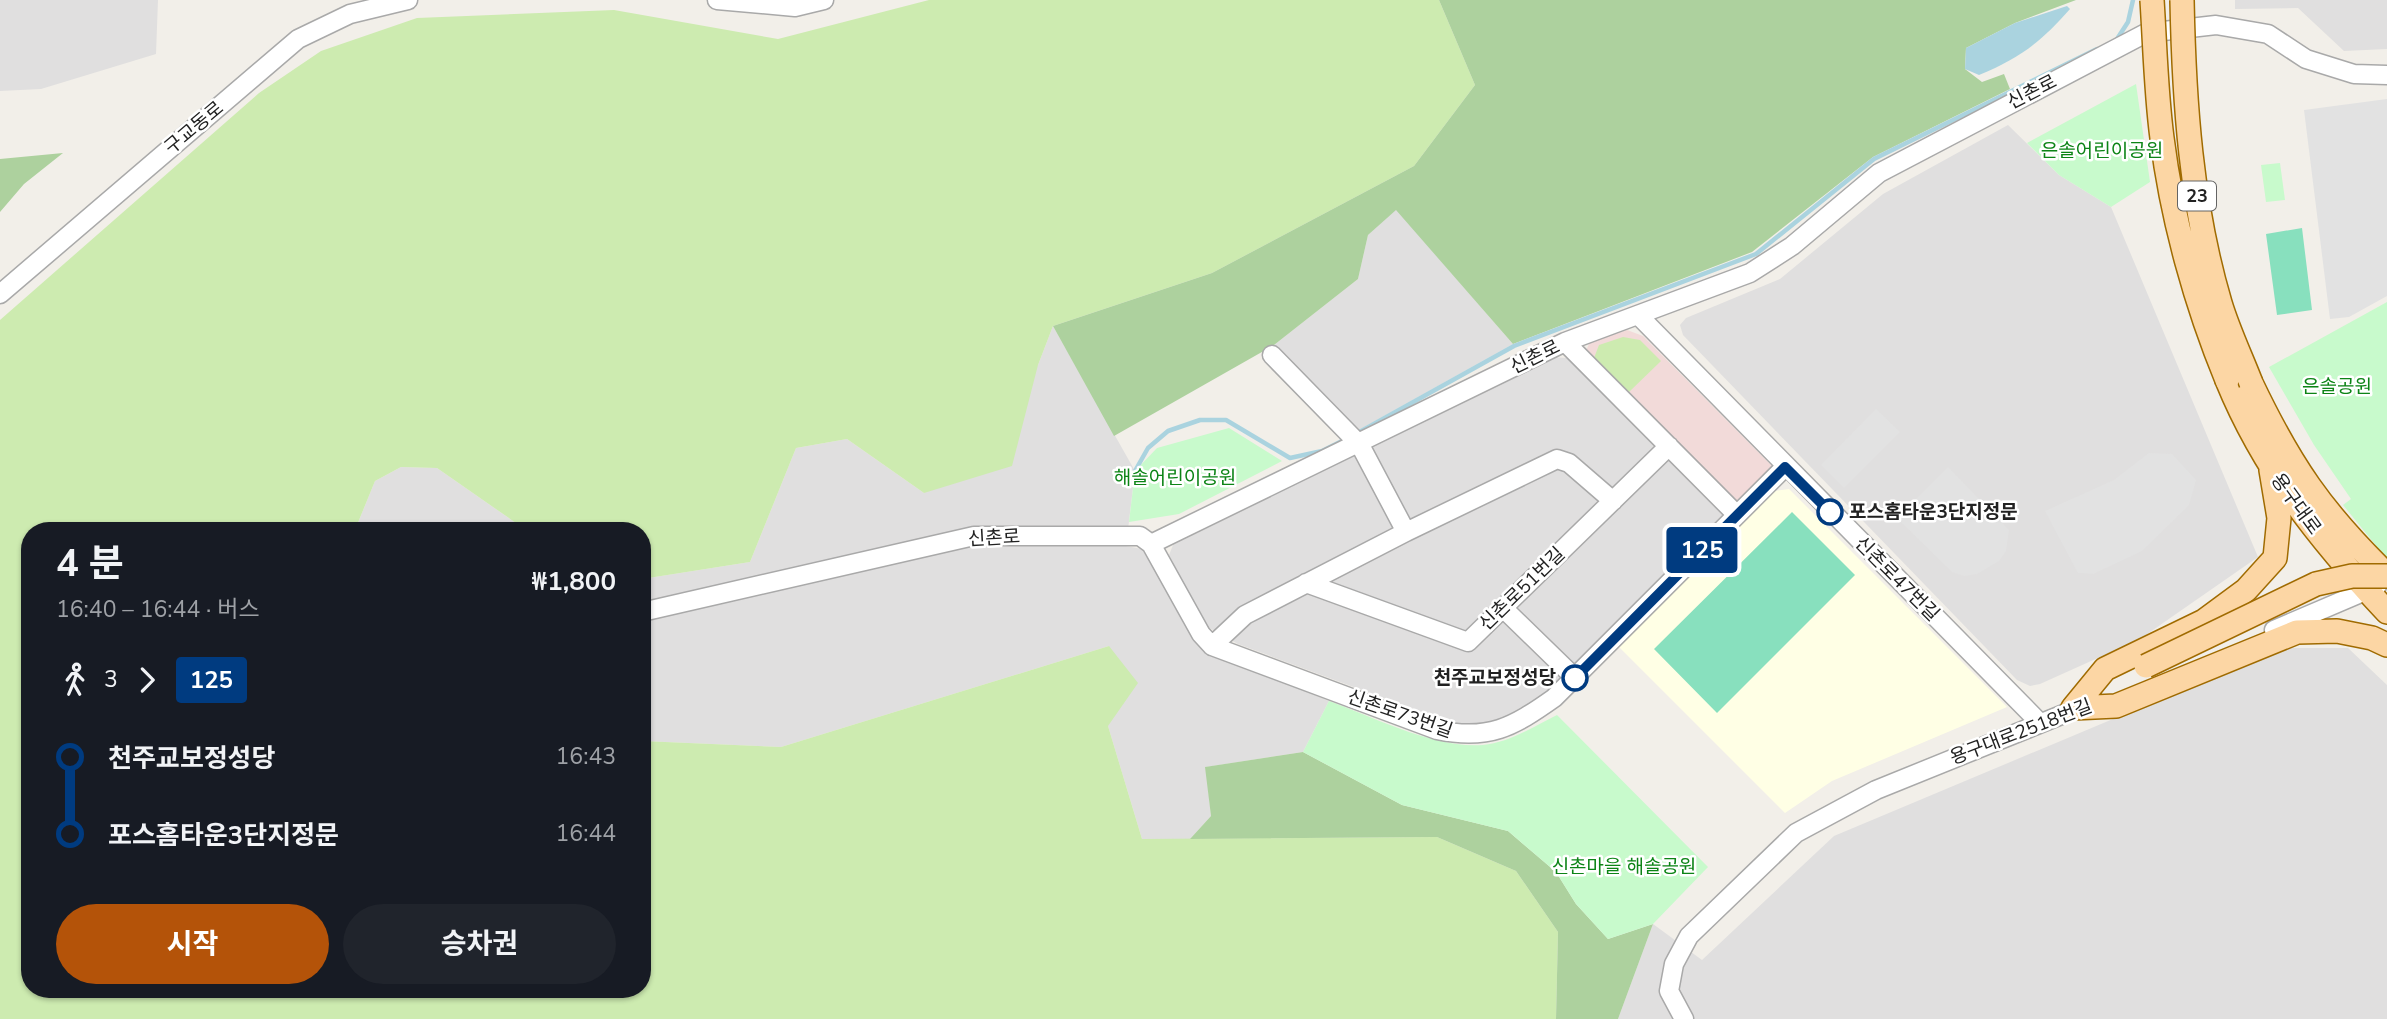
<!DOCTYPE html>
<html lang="ko">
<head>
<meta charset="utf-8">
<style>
  body { margin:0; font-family:"Nunito Sans","Noto Sans KR",sans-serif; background:#20242c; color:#f1f3f6; height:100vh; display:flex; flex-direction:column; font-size:26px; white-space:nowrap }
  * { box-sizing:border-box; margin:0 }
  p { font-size:23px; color:#9ea1a6 }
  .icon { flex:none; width:38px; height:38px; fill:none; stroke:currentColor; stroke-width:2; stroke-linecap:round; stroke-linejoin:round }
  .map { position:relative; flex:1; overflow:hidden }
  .panel { position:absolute; left:21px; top:522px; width:630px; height:476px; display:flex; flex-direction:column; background:#171b24; border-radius:28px; box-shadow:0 2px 5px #0004 }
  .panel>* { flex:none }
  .badge { padding:0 14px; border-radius:5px; font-size:24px; line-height:46px }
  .map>.badge { position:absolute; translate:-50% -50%; box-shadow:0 0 0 4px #fff }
  .legs { display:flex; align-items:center; gap:10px; height:77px; padding:0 35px; font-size:23px }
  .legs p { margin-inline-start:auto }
  .summary { display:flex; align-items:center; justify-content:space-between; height:119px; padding:0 35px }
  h1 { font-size:38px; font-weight:700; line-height:52px }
  .primary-button { display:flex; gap:14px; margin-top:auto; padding:14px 35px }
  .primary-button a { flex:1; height:80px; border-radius:42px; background:#b45309; color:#fff; font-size:28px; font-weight:700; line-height:80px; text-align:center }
  .primary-button a+a { background:#20242c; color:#f1f3f6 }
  ul { padding:0 35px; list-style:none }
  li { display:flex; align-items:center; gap:24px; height:77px; font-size:26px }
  li i { display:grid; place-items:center; width:10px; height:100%; margin:0 9px; background:currentColor }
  li i::after { content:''; width:18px; height:18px; margin:-9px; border:5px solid; border-radius:50%; background:#171b24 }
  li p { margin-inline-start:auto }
  li:first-child i { background:linear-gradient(#0000 50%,currentColor 0) }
  li:last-child i { background:linear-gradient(currentColor 50%,#0000 0) }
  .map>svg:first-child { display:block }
  .residential { fill:#e0dfdf }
  .commercial { fill:#f2dad9 }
  .education { fill:#ffffe5 }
  .grass { fill:#cdebb0 }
  .forest { fill:#add19e }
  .park { fill:#c8facc }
  .pitch { fill:#88e0be }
  .parking { fill:#e2e2e2 }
  .water { fill:#aad3df }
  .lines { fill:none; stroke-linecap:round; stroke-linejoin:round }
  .stream { stroke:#aad3df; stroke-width:4.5 }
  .minor-casing { stroke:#a9a9a9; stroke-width:21 }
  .major-casing { stroke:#a06b00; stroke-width:26 }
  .minor { stroke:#fff; stroke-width:18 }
  .major { stroke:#fcd6a4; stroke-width:23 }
  .major-bridge-casing { stroke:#a06b00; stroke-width:26; stroke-linecap:butt }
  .major-bridge { stroke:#fcd6a4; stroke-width:23 }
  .line-1-casing { stroke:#fff; stroke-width:16 }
  .line-1 { stroke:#003b80; stroke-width:10 }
  .stop-1-dot { fill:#fff; stroke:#003b80; stroke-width:3.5 }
  .labels { text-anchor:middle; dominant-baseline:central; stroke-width:5; stroke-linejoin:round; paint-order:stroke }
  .shield { fill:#fff; stroke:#646464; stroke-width:2 }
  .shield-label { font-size:18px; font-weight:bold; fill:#222 }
  .street-label { font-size:19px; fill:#222; stroke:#fff }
  .park-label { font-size:19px; fill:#0c8416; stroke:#fff }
  .stop-label { font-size:19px; font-weight:bold; fill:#222; stroke:#fff; text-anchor:start }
</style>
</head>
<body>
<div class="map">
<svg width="2387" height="1019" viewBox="0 0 2387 1019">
  <rect width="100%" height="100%" fill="#f2efe9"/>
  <path class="residential" d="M0 0H158L156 54 41 89 0 91Z
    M2235 0H2387V49L2344 51 2298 8 2235 9Z
    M2008 125 2059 175 2111 207 2258 557 2140 639 2040 684 2030 686 2017 680 1683 335 1680 325 1686 318 1780 279 1883 194Z
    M1396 209 1513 344 1357 431 1274 345 1358 279 1368 235Z
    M1053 326 1135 471 1126 546 1142 549 1200 648 1329 701 1303 752 1206 767 1211 816 1190 839H1142L1108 726 1109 646 781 747 642 741V579L750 562 796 448 847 439 924 493 1038 365Z
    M1551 357 1567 358 1727 515 1551 692 1496 725 1467 729 1238 644 1204 625 1169 555 1173 545Z
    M401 467 437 468 526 530H355L375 481Z
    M2282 648H2348L2387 685V1019H1618L1653 924 1702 960 1834 836Z"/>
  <path class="commercial" d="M1627 330 1643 336 1773 467 1736 504 1585 353 1590 342Z"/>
  <path class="education" d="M1789 489 2007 707 1832 781 1785 813 1617 645 1774 491Z"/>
  <path class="grass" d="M929 0H1439L1475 85 1414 166 1212 273 1053 326 1038 365 1012 466 924 493 847 439 796 448 750 562 642 579V530H526L437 468 401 467 375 481 355 530H30V989H642V741L781 747 1109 646 1138 683 1108 726 1142 839 1437 837 1516 871 1558 932 1556 1019H0V320L259 93 321 51 417 18 614 10 778 39Z
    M1623 337 1640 340 1661 361 1628 393 1594 358 1599 345Z"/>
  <path class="forest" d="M1439 0H2076L2015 23 1966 48 1965 69 1982 82 2004 74 2010 89 1873 157 1752 252 1513 344 1396 210 1368 235 1358 279 1274 345 1114 436 1053 326 1212 273 1414 166 1475 85Z
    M63 153 24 184 0 212V159Z
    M1303 752 1402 805 1508 831 1556 872 1576 904 1608 939 1653 924 1618 1019H1556L1558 932 1516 871 1437 837 1190 839 1211 816 1205 767Z"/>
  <path class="park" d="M2136 84 2150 182 2111 207 2059 175 2027 143Z
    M2280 163 2285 200 2266 202 2261 165Z
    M2387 302V559L2343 505 2351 499 2314 445 2269 367Z
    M1229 428 1282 461 1179 514 1129 522 1135 471 1157 448Z
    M1329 701C1374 717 1435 749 1483 745 1508 743 1535 726 1557 715L1708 867 1653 924 1608 939 1576 904 1556 872 1508 831 1402 805 1303 752Z"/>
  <path class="pitch" d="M2302 228 2312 310 2277 315 2266 234Z
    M1792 512 1855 575 1717 713 1654 649Z"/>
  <path class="parking" d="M2387 99V296L2349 317 2330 319 2304 110Z
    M1876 409 1900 432 1844 488 1821 465Z
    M2149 453 2172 454 2196 480 2189 505 2142 551 2093 574 2078 573 2045 511 2114 480Z
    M1948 467 2009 530 2006 551 1999 561 1977 574 1964 576 1952 572 1897 518Z"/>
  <path class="water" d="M2067 6 2070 9C2041 42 2020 58 1979 75L1965 69 1966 48 2015 23Z"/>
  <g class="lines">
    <path class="stream" d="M2117 39 2128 22 2133 0
      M1354 435 1514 346 1756 254 1874 159 2097 49
      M1135 471 1148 448 1168 431 1200 420H1226L1290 458 1322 451 1346 439"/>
    <g class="minor-casing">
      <path id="minor" d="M717 0 795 7 824 0
        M0 294 298 39 350 14 408 0
        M1638 315 2039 722
        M1565 342 1737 515
        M1272 355 1360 445 1406 532
        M1151 544 1565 342 1750 273 1792 246 1879 173 2146 33 2216 25 2268 34 2306 59 2354 74 2387 75
        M1306 583 1468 642 1669 446
        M1503 608 1575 678
        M642 612 974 536H1140L1151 544 1201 634 1212 646 1437 730C1489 741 1513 727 1554 698L1785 467
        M2274 630 2377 586
        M1212 646 1245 615 1406 532 1557 459 1569 463 1613 501
        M1684 1019 1669 991 1674 964 1689 936 1796 833 1876 790 2086 705"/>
    </g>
    <g class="major-casing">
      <path id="major" d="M2227 380C2264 471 2321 541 2387 612
        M2251 383C2290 465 2322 512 2387 575
        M2073 708 2105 669 2204 621 2246 590 2275 558 2279 518 2271 470
        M2073 708 2116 706 2297 632 2337 631 2372 638 2387 645"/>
    </g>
    <use href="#minor" class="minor"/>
    <use href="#major" class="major"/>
    <g class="major-bridge-casing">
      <path id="major-bridge" d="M2152 0C2155 46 2156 93 2162 138 2172 219 2196 305 2227 380
        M2182 0C2184 102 2191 205 2220 303 2228 330 2241 357 2251 383
        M2146 666 2316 584 2352 576H2387"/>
    </g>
    <use href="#major-bridge" class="major-bridge"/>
  </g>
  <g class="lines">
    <g class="line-1-casing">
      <path id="line-1" d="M1575 678 1785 467 1830 512"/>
    </g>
    <use href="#line-1" class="line-1"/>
  </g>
  <g class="stop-1-dot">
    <circle cx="1830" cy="512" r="12"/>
    <circle cx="1575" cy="678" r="12"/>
  </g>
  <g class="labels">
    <rect class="shield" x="2178" y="181.5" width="38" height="29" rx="5"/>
    <g class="shield-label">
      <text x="2197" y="196">23</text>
    </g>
    <g class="street-label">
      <text transform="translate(2032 92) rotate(-27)">신촌로</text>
      <text transform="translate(194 128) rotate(-40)">구교동로</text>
      <text transform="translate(1535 357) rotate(-26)">신촌로</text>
      <text transform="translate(2296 504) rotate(54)">용구대로</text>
      <text transform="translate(994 538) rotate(-3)">신촌로</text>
      <text transform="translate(1897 579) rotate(45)">신촌로47번길</text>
      <text transform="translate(1522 589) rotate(-44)">신촌로51번길</text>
      <text transform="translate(1400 714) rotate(19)">신촌로73번길</text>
      <text transform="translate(2021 732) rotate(-21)">용구대로2518번길</text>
    </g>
    <g class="park-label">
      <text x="2102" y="151">은솔어린이공원</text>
      <text x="2337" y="387">은솔공원</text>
      <text x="1175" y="478">해솔어린이공원</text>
      <text x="1624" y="867">신촌마을 해솔공원</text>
    </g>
    <g class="stop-label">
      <text x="1849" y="512">포스홈타운3단지정문</text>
      <text x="1556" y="678" text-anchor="end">천주교보정성당</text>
    </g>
  </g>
</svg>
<b class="badge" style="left:1702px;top:550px;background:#003b80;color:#fff">125</b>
<section class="panel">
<div class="summary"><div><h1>4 분</h1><p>16:40 – 16:44 · 버스</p></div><b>₩1,800</b></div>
<div class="legs"><svg class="icon" aria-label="walk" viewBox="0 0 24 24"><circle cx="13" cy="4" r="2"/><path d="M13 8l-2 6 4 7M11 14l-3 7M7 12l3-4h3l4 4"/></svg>3<svg class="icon" aria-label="forward" viewBox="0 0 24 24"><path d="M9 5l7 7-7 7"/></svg><b class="badge" style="background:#003b80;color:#fff">125</b></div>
<ul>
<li><i style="color:#003b80"></i><b>천주교보정성당</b><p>16:43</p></li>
<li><i style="color:#003b80"></i><b>포스홈타운3단지정문</b><p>16:44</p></li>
</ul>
<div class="primary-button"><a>시작</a><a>승차권</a></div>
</section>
</div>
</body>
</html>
